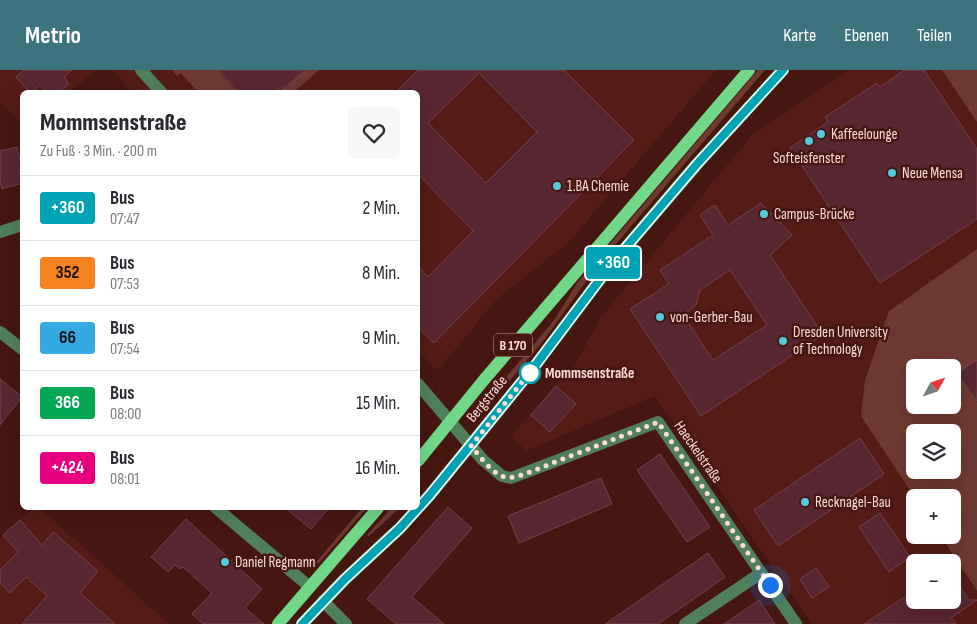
<!DOCTYPE html>
<html lang="de">
<head>
<meta charset="utf-8">
<style>
  body { margin:0; font-family:"Sofia Sans Condensed",sans-serif; background:#f7f7f7; color:#2b2b33; height:100vh; display:flex; flex-direction:column; font-size:19px; white-space:nowrap }
  * { box-sizing:border-box; margin:0 }
  p { font-size:16px; color:#7c7c81 }
  .icon { flex:none; width:28px; height:28px; fill:none; stroke:currentColor; stroke-width:2; stroke-linecap:round; stroke-linejoin:round }
  .map { position:relative; flex:1; overflow:hidden }
  .drawer { position:absolute; left:20px; top:20px; width:400px; height:420px; display:flex; flex-direction:column; background:#fff; border-radius:8px; box-shadow:0 5px 20px #0002 }
  .drawer>* { flex:none }
  .badge { padding:0 10px; border-radius:4px; font-size:18px; line-height:32px }
  .needle { width:32px; rotate:50deg }
  .buttons { position:absolute; left:906px; top:289px; display:grid; gap:10px }
  .buttons a { display:grid; place-items:center; width:55px; height:55px; border-radius:8px; background:#fff; box-shadow:0 5px 20px #0002; font-size:25px }
  .you { position:absolute; width:25px; height:25px; margin:-12px; border:4px solid #fff; border-radius:50%; background:#1a73e8; box-shadow:0 0 0 8px #1a73e833 }
  .map>.badge { position:absolute; translate:-50% -50%; box-shadow:0 0 0 2px #fff }
  .round { display:grid; place-items:center; flex:none; width:52px; height:52px; border-radius:8px; background:#f7f7f7 }
  .head { display:flex; align-items:center; justify-content:space-between; height:85px; padding:0 20px }
  h1 { font-size:24px; font-weight:800; line-height:38px }
  ul { padding:0; list-style:none }
  li { display:flex; align-items:center; gap:15px; height:65px; padding:0 20px; border-top:1px solid #e1e1e2 }
  li div { flex:1 }
  li b { display:block; font-size:19px }
  li em { font-style:normal }
  li .badge { min-width:55px; font-weight:700; text-align:center }
  header { display:flex; align-items:center; gap:30px; box-sizing:border-box; height:70px; padding:0 25px; background:#3d737f; color:#fff }
  header strong { font-size:24px }
  nav { display:flex; gap:28px; margin-inline-start:auto; font-size:18px }
  .map>svg:first-child { display:block }
  .built { fill:#541c15; fill-rule:evenodd }
  .green { fill:#6e3931; fill-rule:evenodd }
  .building { fill:#592731; stroke:#77414a; fill-rule:evenodd }
  .lines { fill:none; stroke-linecap:round; stroke-linejoin:round }
  .minor { stroke:#508059; stroke-width:12 }
  .major { stroke:#70d888; stroke-width:12 }
  .line-casing { stroke:#fff; stroke-width:11 }
  .line { stroke:#00a3b4; stroke-width:8 }
  .walk { stroke:#feddd7; stroke-width:5; stroke-dasharray:0 9 }
  .poi-dot { fill:#54cadd; stroke:#461611; stroke-width:2 }
  .stop-dot { fill:#fff; stroke:#00a3b4; stroke-width:2.5 }
  .labels { text-anchor:middle; dominant-baseline:central; stroke-width:5; stroke-linejoin:round; paint-order:stroke }
  .shield { fill:#461611; stroke:#c7a19c; stroke-width:1 }
  .shield-label { font-size:14px; font-weight:bold; fill:#feddd7 }
  .poi-label { font-size:15px; fill:#feddd7; stroke:#461611; text-anchor:start }
  .stop-label { font-size:15px; font-weight:bold; fill:#feddd7; stroke:#461611; text-anchor:start }
  .street-label { font-size:15px; fill:#feddd7; stroke:#461611 }
</style>
</head>
<body>
<header>
<strong>Metrio</strong>
<nav><a>Karte</a><a>Ebenen</a><a>Teilen</a></nav>
</header>
<div class="map">
<svg width="977" height="554" viewBox="0 0 977 554">
  <rect width="100%" height="100%" fill="#461611"/>
  <path class="built" d="M0 0H96L70 22H22V50L19 51 0 33Z
    M112 0H716L569 172 498 228 440 298H434L418 280V22H132Z
    M850 0H977V554H812L655 326 526 381 511 365 575 295 601 247 752 65ZM915 298H952V335H915ZM915 362H952V400H915ZM915 428H952V465H915ZM915 492H952V530H915Z
    M34 438H40L169 554H0V468Z"/>
  <path class="green" d="M172 0H217L237 22H198L181 3 177 6Z
    M302 0H319L294 22H277L299 6 298 4Z
    M758 0H765L598 195 544 270 496 327 492 324 555 249 577 213 602 183Z
    M942 0H977V52Z
    M977 179V290L958 304 977 332V521L940 465H952V428H915L861 346 865 310 889 241ZM915 298H952V335H915ZM915 362H952V400H915Z
    M362 438H367L319 493 313 496Z
    M391 438H400L369 466 367 465Z"/>
  <path class="building" d="M24 0H72L64 7 69 14 58 22H46L40 15 32 22H29L16 7Z
    M218 0H305L286 17 284 15 275 22H238Z
    M418 0H564L634 70 434 273 418 257V196L428 207 473 161 418 104V22H396ZM479 3 537 62 486 113 428 53Z
    M905 0H924L977 79V149L880 213 790 78 828 52 825 47 877 13 880 17Z
    M17 77 22 99V113L2 119 0 111V81Z
    M761 133 792 165 770 185 823 265 701 346 630 239 669 214 660 200 713 165 700 145 715 135 728 155ZM730 200 767 255 713 290 683 245 696 235 700 220Z
    M977 290V331L957 303Z
    M0 309 22 327 0 355Z
    M556 316 576 334 550 362 531 345Z
    M860 368 884 404 778 476 754 440Z
    M660 384 710 457 687 472 637 400Z
    M601 408 612 434 519 473 508 446Z
    M448 437 472 458 412 527 444 554H396L367 529Z
    M285 438H329L311 459Z
    M880 443 910 487 889 502 859 457Z
    M186 449 262 519 245 538 264 554H203L192 544 212 523 183 497 180 499 175 495 168 502 151 487Z
    M20 450 42 475 53 462 98 501 80 523 115 554H22L47 526 26 507 10 523 0 513V500L18 482 3 465Z
    M708 483 725 507 658 554H605Z
    M816 498 829 517 812 528 800 509Z
    M952 505 969 530H977L951 548 956 554H864L915 520V530H952Z
    M759 530 775 554H724Z"/>
  <g class="lines">
    <path class="minor" d="M141 0 161 22
      M0 162 22 155
      M0 262 22 279
      M418 314 483 390 502 406 511 408 658 352 796 554
      M216 438 310 517
      M323 531 346 554
      M685 554 761 503"/>
    <path class="major" d="M418 391 483 311 749 0
      M278 554 378 438
      M302 554 345 509 400 458 429 426 534 297 610 196 697 94 783 0"/>
  </g>
  <g class="lines">
    <g class="line-casing">
      <path id="line" d="M302 554 345 509 400 458 429 426 534 297 610 196 697 94 783 0"/>
    </g>
    <use href="#line" class="line"/>
    <path class="walk" d="M530 303 534 297 471 376C479 385 490 401 502 406 508 409 515 407 522 405L658 352 770 515"/>
  </g>
  <g class="poi-dot">
    <circle cx="821" cy="64" r="5"/>
    <circle cx="809" cy="71" r="5"/>
    <circle cx="892" cy="103" r="5"/>
    <circle cx="557" cy="116" r="5"/>
    <circle cx="764" cy="144" r="5"/>
    <circle cx="660" cy="247" r="5"/>
    <circle cx="783" cy="271" r="5"/>
    <circle cx="805" cy="432" r="5"/>
    <circle cx="225" cy="492" r="5"/>
  </g>
  <circle class="stop-dot" cx="530" cy="303" r="10"/>
  <g class="labels">
    <rect class="shield" x="494" y="263.5" width="38" height="23" rx="4"/>
    <g class="shield-label">
      <text x="513" y="275">B 170</text>
    </g>
    <g class="poi-label">
      <text x="831" y="64">Kaffeelounge</text>
      <text x="809" y="88" text-anchor="middle">Softeisfenster</text>
      <text x="902" y="103">Neue Mensa</text>
      <text x="567" y="116">1.BA Chemie</text>
      <text x="774" y="144">Campus-Brücke</text>
      <text x="670" y="247">von-Gerber-Bau</text>
      <text x="793" y="262">Dresden University<tspan x="793" dy="17">of Technology</tspan></text>
      <text x="815" y="432">Recknagel-Bau</text>
      <text x="235" y="492">Daniel Regmann</text>
    </g>
    <g class="stop-label">
      <text x="545" y="303">Mommsenstraße</text>
    </g>
    <g class="street-label">
      <text transform="translate(487 329) rotate(-51)">Bergstraße</text>
      <text transform="translate(698 382) rotate(55)">Haeckelstraße</text>
    </g>
  </g>
</svg>
<div class="buttons">
<a><svg class="needle" viewBox="-14 -14 28 28"><path d="M0-13l5 13h-10z" fill="#e53935"/><path d="M0 13l5-13h-10z" fill="#7c7c81"/></svg></a>
<a><svg class="icon" aria-label="layers" viewBox="0 0 24 24"><path d="M12 4l9 5-9 5-9-5zM3 14l9 5 9-5"/></svg></a>
<a>+</a>
<a>−</a>
</div>
<div class="you" style="left:770px;top:515px"></div>
<b class="badge" style="left:613px;top:193px;background:#00a3b4;color:#fff">+360</b>
<section class="drawer">
<div class="head"><div><h1>Mommsenstraße</h1><p>Zu Fuß · 3 Min. · 200 m</p></div><a class="round"><svg class="icon" aria-label="heart" viewBox="0 0 24 24"><path d="M12 20l-8-8c-3-5 5-10 8-4 3-6 11-1 8 4z"/></svg></a></div>
<ul>
<li><span class="badge" style="background:#00a3b4;color:#fff">+360</span><div><b>Bus</b><p>07:47</p></div><em>2 Min.</em></li>
<li><span class="badge" style="background:#f58220;color:#111">352</span><div><b>Bus</b><p>07:53</p></div><em>8 Min.</em></li>
<li><span class="badge" style="background:#35a9e1;color:#111">66</span><div><b>Bus</b><p>07:54</p></div><em>9 Min.</em></li>
<li><span class="badge" style="background:#00a651;color:#fff">366</span><div><b>Bus</b><p>08:00</p></div><em>15 Min.</em></li>
<li><span class="badge" style="background:#e6007e;color:#fff">+424</span><div><b>Bus</b><p>08:01</p></div><em>16 Min.</em></li>
</ul>
</section>
</div>
</body>
</html>
